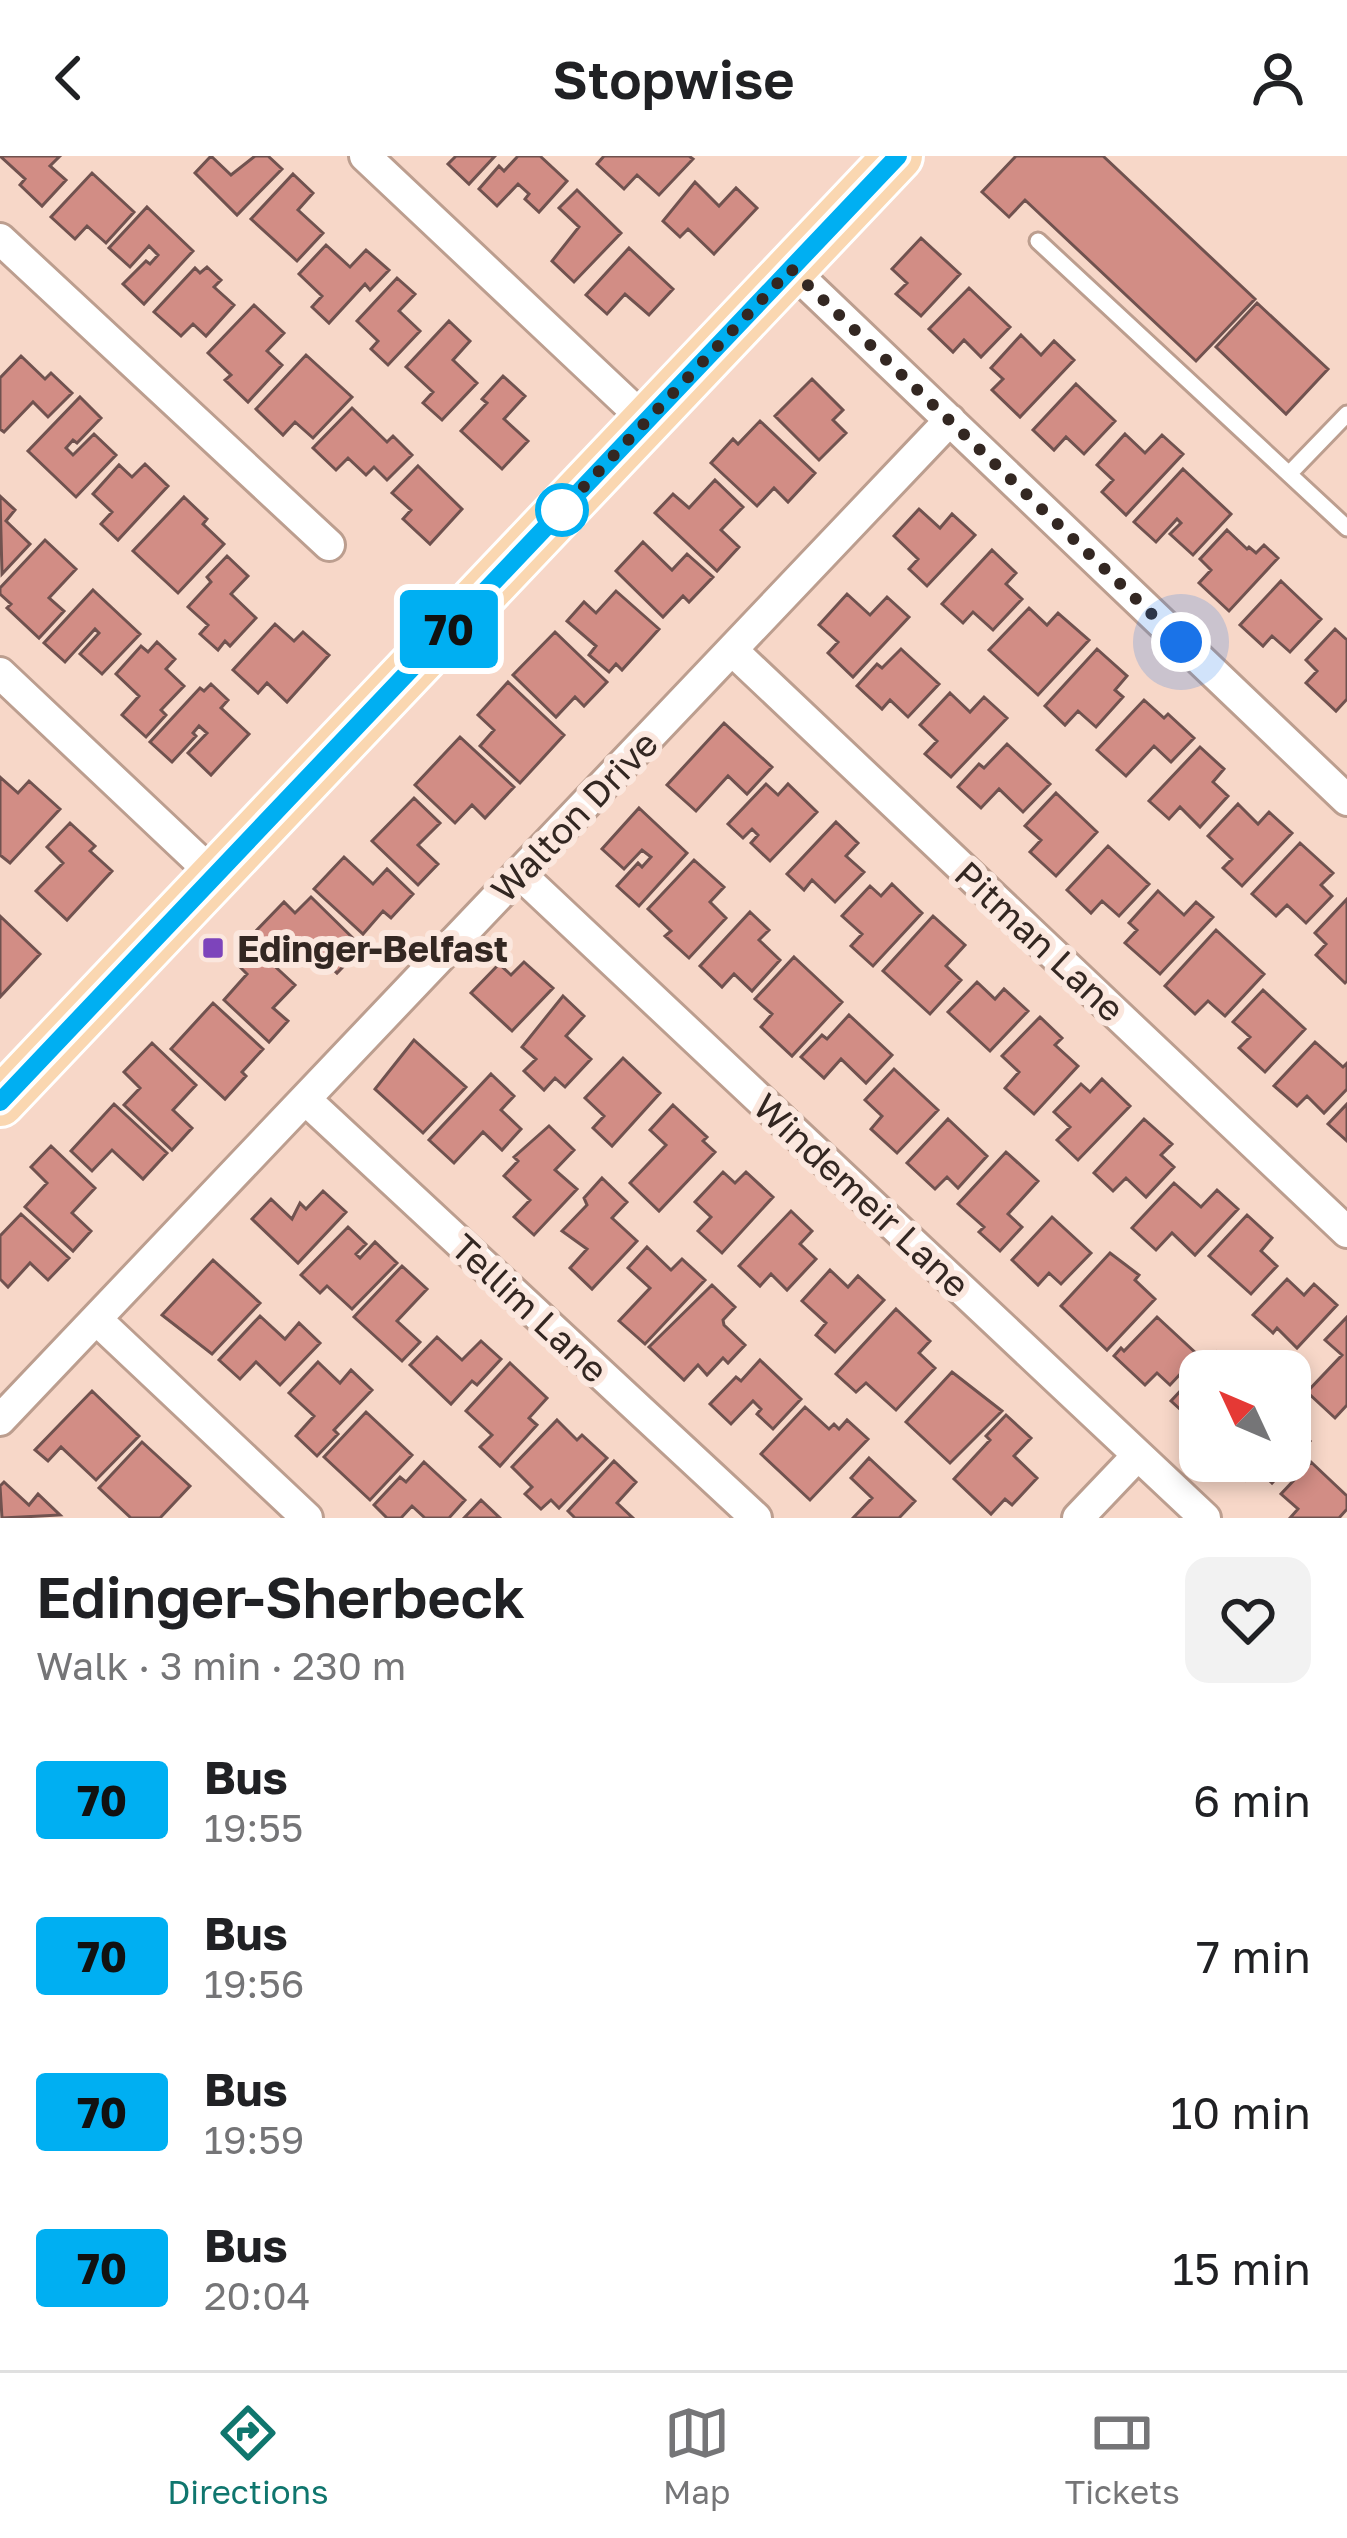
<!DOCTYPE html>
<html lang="en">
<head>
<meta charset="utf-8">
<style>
  body { margin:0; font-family:"Golos Text",sans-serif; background:#f2f2f2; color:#202124; height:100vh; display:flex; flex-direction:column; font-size:45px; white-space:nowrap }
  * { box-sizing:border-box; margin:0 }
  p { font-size:39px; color:#757577 }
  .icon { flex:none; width:66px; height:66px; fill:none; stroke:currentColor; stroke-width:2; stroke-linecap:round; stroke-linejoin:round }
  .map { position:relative; height:1362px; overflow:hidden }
  .details { display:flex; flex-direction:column; background:#fff; flex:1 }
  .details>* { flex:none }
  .badge { padding:0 24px; border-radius:9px; font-size:42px; line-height:78px }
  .needle { width:78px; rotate:314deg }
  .controls { position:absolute; left:1179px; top:1194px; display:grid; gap:24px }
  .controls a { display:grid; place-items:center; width:132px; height:132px; border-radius:24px; background:#fff; box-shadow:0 6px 18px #0003; font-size:60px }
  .you { position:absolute; width:60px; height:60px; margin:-30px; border:9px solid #fff; border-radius:50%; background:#1a73e8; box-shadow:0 0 0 18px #1a73e833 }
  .map>.badge { position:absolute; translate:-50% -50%; box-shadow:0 0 0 6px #fff }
  .round { display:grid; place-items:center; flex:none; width:126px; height:126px; border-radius:24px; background:#f2f2f2 }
  .head { display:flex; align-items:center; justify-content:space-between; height:204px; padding:0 36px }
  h1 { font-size:57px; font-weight:600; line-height:90px }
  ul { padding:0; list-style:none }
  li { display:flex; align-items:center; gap:36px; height:156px; padding:0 36px }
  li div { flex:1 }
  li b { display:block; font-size:45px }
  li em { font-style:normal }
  li .badge { min-width:132px; font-weight:700; text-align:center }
  header { display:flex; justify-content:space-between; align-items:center; height:156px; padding:0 36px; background:#fff; font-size:54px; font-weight:600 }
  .menu { display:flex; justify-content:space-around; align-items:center; height:168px; border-top:3px solid #e0e0e0; background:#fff; font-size:33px; color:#757577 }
  .menu a { display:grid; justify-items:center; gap:6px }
  .menu .on { color:#0f766e }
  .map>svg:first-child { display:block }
  .building { fill:#d28d85; stroke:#70524f; stroke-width:3 }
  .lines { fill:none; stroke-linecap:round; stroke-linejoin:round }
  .service-casing { stroke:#bc9e8f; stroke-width:21 }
  .minor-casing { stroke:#bc9e8f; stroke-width:36 }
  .primary-casing { stroke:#fff; stroke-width:54 }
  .service { stroke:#fff; stroke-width:15 }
  .minor { stroke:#fff; stroke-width:30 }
  .primary { stroke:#fad7b1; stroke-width:48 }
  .line-casing { stroke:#fff; stroke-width:27 }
  .line { stroke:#00aff2; stroke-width:18 }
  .walk { stroke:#332722; stroke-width:12; stroke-dasharray:0 21.6 }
  .stop-dot { fill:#fff; stroke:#00aff2; stroke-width:6 }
  .poi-dot { fill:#7d44bb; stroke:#fbe7de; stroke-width:4.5 }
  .labels { text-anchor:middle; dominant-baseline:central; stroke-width:12; stroke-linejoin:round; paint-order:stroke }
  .street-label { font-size:36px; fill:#332722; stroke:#fbe7de }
  .poi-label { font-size:36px; font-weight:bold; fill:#332722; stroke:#fbe7de; text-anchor:start }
</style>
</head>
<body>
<header><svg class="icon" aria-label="back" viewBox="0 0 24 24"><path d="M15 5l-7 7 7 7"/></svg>Stopwise<svg class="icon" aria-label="person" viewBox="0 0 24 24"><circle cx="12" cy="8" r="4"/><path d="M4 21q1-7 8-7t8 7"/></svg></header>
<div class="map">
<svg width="1347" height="1362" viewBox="0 0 1347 1362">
  <rect width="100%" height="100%" fill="#f7d7c8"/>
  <path class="building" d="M0 0H60L50 10 66 24 42 50 20 29 25 23Z
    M211 0 231 19 255 0H268L282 13 237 59 195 17Z
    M456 0H495L469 28 448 8Z
    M518 0H540L567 25 539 56 525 43 529 38 518 28 497 50 479 33 499 10 504 15Z
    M604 0H689L693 3 659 39 637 19 624 33 597 8Z
    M1016 0H1103L1255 143 1196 205 1025 44 1009 61 982 36Z
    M92 17 134 56 106 87 87 70 75 83 51 61Z
    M293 18 313 37 298 54 323 77 297 105 251 63Z
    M695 26 719 50 736 32 757 52 714 98 688 73 680 81 663 65Z
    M577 34 621 77 574 126 552 105 579 71 559 52Z
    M147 51 193 95 144 148 123 128 146 105 150 108 158 99 149 90 130 111 109 92Z
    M921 82 960 118 921 160 896 138 907 127 892 113Z
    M326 89 350 111 366 94 389 114 370 134 365 128 329 167 312 151 322 140 299 118Z
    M629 92 673 133 649 159 625 138 607 158 586 139Z
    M207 111 221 124 214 131 234 149 206 180 193 168 181 180 154 156 195 112 200 117Z
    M397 122 415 138 399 155 420 175 388 209 371 193 378 185 357 165Z
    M969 132 1010 171 981 201 964 184 953 196 929 173Z
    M1257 147 1328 213 1286 258 1216 191Z
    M254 149 284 177 267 195 282 209 248 246 225 224 231 219 208 197Z
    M449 165 470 185 453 204 477 227 442 264 423 247 433 236 406 211Z
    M1021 179 1041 199 1054 185 1074 204 1020 261 992 234 1003 223 991 212Z
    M306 199 352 241 313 282 295 266 283 279 256 253Z
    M21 200 45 223 51 217 72 237 48 261 33 246 4 276 0 273V222Z
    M503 220 525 240 504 263 528 285 502 313 461 275 487 247 482 243Z
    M812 223 843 254 833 264 846 277 819 304 775 260Z
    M1076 228 1115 265 1084 298 1066 281 1054 294 1033 274Z
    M80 241 101 262 77 287 73 284 66 292 73 299 94 278 116 299 76 341 28 295Z
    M352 252 387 286 393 280 412 299 387 324 374 311 366 319 348 302 336 314 313 292Z
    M760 265 815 317 788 346 774 332 757 350 711 307 733 283 738 288Z
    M1125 278 1145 297 1162 279 1183 298 1126 359 1102 336 1113 324 1097 309Z
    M145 308 168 330 118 384 101 368 112 356 93 338 119 309 132 321Z
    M418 310 462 353 430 388 403 363 411 354 392 337Z
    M1183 313 1231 358 1193 399 1170 378 1181 367 1177 363 1156 386 1134 366Z
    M715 324 743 351 721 374 739 391 717 415 655 357 673 338 689 352Z
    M0 340 15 354 6 365 30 388 2 418Z
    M184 341 207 363 203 368 224 388 178 437 133 395Z
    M919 353 940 372 952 358 975 379 927 430 909 413 918 403 894 380Z
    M1227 374 1247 393 1249 391 1256 397 1264 389 1278 402 1229 455 1199 427 1211 414 1200 403Z
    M45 384 76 413 49 442 64 455 39 482 7 452 11 448 0 438V432Z
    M643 386 672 414 687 398 713 421 689 446 683 440 663 461 616 415Z
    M992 394 1016 417 1006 428 1022 443 993 474 973 456 963 467 942 448Z
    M227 400 248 420 231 438 256 462 230 490 225 485 218 494 200 478 208 469 188 451 211 426 207 421Z
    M1281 425 1321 463 1290 496 1272 480 1263 490 1240 469Z
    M93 434 140 478 102 518 80 498 99 477 95 473 65 506 44 487Z
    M616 435 659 473 622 514 616 508 609 516 589 499 596 490 567 465 584 446 596 457Z
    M847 438 870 459 887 441 909 461 853 521 828 497 838 486 819 469Z
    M1029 452 1047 469 1058 457 1089 484 1038 539 989 494Z
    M275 468 294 485 303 476 329 499 287 546 267 527 258 537 233 514Z
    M1335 473 1347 484V543L1336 555 1306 527 1317 515 1306 504Z
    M555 476 607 526 584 550 575 541 556 561 513 519Z
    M157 486 175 503 166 513 184 530 161 554 166 559 146 581 122 559 139 540 116 518 141 490 148 496Z
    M901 493 939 528 908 561 890 544 882 553 857 530 877 508 882 512Z
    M1097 493 1127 520 1115 534 1123 541 1096 571 1078 555 1065 569 1045 550Z
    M508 526 564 579 520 627 480 590 494 574 478 559Z
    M211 528 228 544 221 552 249 578 211 619 188 597 207 577 199 570 193 577 196 580 172 606 150 586 200 532 204 535Z
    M950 537 970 556 984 541 1007 562 951 621 925 598 937 585 920 569Z
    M1144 544 1164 562 1168 558 1194 582 1171 606 1154 590 1126 620 1097 594Z
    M724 567 772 611 747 638 728 620 696 655 667 629Z
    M460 581 514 631 485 662 472 649 455 667 415 629Z
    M1007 588 1050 628 1023 656 999 633 981 652 958 631 979 608 984 612Z
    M1200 591 1224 613 1213 626 1228 640 1200 671 1180 651 1169 663 1149 645Z
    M0 621 18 637 29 625 60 653 10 707 0 699Z
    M766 628 778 639 788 628 817 656 770 705 751 687 758 679 752 673 743 682 728 668Z
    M1056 637 1097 676 1056 720 1030 696 1041 684 1025 670Z
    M414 642 440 667 418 689 438 708 418 729 372 685Z
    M1238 648 1258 668 1269 656 1292 677 1242 730 1223 712 1232 703 1208 680Z
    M639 652 687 697 639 750 617 730 638 707 642 711 651 701 642 694 624 713 602 693Z
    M836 666 858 687 846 700 864 716 835 746 812 724 804 734 787 718Z
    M70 667 95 690 90 695 112 715 67 764 36 735 63 707 47 691Z
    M1300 687 1333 717 1321 729 1332 740 1306 767 1287 749 1276 760 1252 738Z
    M1108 690 1149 728 1119 760 1102 745 1091 757 1067 734Z
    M344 701 373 728 387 713 413 738 391 762 383 755 363 778 314 733Z
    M694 704 724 731 710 746 726 762 689 802 665 780 671 775 648 753Z
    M892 728 922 757 873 810 851 790 862 778 842 760 870 730 881 740Z
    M1158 735 1184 759 1196 746 1213 761 1160 818 1125 787 1137 774 1129 767Z
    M311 741 362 791 337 817 308 788 287 809 254 777 284 746 295 757Z
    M1347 743V825L1345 827 1316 799 1326 788 1315 777Z
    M750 756 769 774 759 784 780 804 752 835 734 818 722 831 700 810Z
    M0 760 40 798 0 841Z
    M933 760 965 789 946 810 961 824 930 858 883 815Z
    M1216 774 1264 818 1225 860 1208 845 1195 858 1165 830Z
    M254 791 295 829 273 852 288 865 269 886 224 844 247 818 238 809Z
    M794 801 842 846 792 900 761 871 772 858 755 843Z
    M524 806 553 832 512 875 471 837 499 808 511 819Z
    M977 826 995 843 1004 833 1028 855 990 895 948 856Z
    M1263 834 1305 873 1265 916 1239 892 1250 881 1233 866Z
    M563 840 584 860 566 880 591 903 565 931 555 922 544 934 524 915 536 903 522 891Z
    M213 847 263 893 242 916 246 920 225 943 171 893Z
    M849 859 892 899 866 927 841 903 824 922 801 901 822 879 827 883Z
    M1040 861 1062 882 1055 889 1078 910 1034 958 1005 932 1019 916 1002 900Z
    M414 884 466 931 423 977 375 933Z
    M1315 886 1343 911 1347 907V933L1324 957 1307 940 1297 950 1274 930Z
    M152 887 196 929 173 954 192 972 172 994 124 949 140 932 124 916Z
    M623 902 660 937 612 990 593 972 604 960 585 942Z
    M894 913 938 954 897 997 871 973 882 960 865 944Z
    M491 918 514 940 501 954 521 973 502 994 483 976 454 1007 429 984Z
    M1102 923 1130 950 1078 1004 1057 984 1070 971 1054 956 1081 928 1090 936Z
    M114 948 167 997 143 1023 112 994 92 1015 71 995Z
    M1347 948V985L1328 968Z
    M673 949 707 981 703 985 715 996 659 1055 630 1027 666 989 650 974Z
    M948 963 987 1000 958 1032 947 1021 935 1033 907 1007Z
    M1144 963 1172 988 1161 999 1174 1011 1146 1041 1126 1022 1113 1035 1094 1017Z
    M549 970 574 994 555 1014 577 1033 534 1079 514 1061 530 1044 504 1020 518 1005 514 1001Z
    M51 990 95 1032 72 1057 91 1075 73 1095 25 1051 47 1027 31 1011Z
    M1006 996 1038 1025 1008 1058 1022 1071 1000 1095 979 1076 984 1071 958 1048Z
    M723 1016 735 1027 746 1016 773 1041 722 1097 698 1075 711 1061 695 1046Z
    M602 1022 627 1046 612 1062 637 1085 592 1133 570 1112 587 1093 562 1075 587 1049 584 1042Z
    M1174 1027 1201 1051 1217 1034 1238 1053 1195 1099 1172 1077 1156 1094 1132 1072Z
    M323 1035 346 1056 298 1107 252 1063 271 1043 292 1063 300 1047 306 1053Z
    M791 1055 812 1075 800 1088 816 1103 787 1134 771 1118 760 1130 739 1110Z
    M21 1058 69 1102 48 1124 30 1107 8 1131 0 1123V1080Z
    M1247 1059 1272 1082 1261 1095 1277 1110 1251 1138 1209 1100Z
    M1052 1061 1091 1097 1061 1128 1049 1117 1038 1129 1012 1104Z
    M348 1071 366 1088 356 1098 360 1102 375 1086 397 1107 352 1153 327 1130 320 1137 301 1119Z
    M647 1091 671 1114 682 1103 705 1124 645 1188 619 1165 650 1132 628 1112Z
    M1110 1097 1139 1119 1135 1124 1155 1143 1107 1194 1061 1150Z
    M213 1104 260 1147 212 1198 162 1159Z
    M402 1110 427 1133 397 1165 420 1186 402 1205 354 1161Z
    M830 1114 848 1131 858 1120 884 1144 835 1196 816 1179 826 1167 802 1145Z
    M1287 1123 1304 1139 1314 1128 1337 1149 1297 1192 1277 1172 1273 1177 1253 1159Z
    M712 1129 735 1151 723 1164 724 1169 745 1189 728 1207 723 1202 707 1219 698 1209 684 1224 649 1191Z
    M896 1153 930 1185 919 1197 935 1212 896 1254 866 1227 856 1236 836 1218Z
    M260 1160 285 1183 299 1167 320 1187 280 1229 256 1206 240 1223 219 1204Z
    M1157 1161 1198 1199 1170 1229 1157 1217 1145 1229 1114 1200 1121 1192 1124 1195Z
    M1347 1161V1249L1335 1262 1307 1236 1342 1199 1325 1184Z
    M437 1181 462 1204 481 1185 501 1203 477 1229 472 1225 451 1248 410 1209Z
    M1217 1196 1237 1215H1200V1283L1189 1272 1194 1266 1171 1245Z
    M760 1204 801 1243 773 1273 757 1258 761 1253 753 1245 731 1268 710 1248 736 1221 741 1225Z
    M318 1206 340 1227 351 1214 372 1234 334 1274 338 1278 317 1300 296 1280 314 1260 289 1237Z
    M510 1207 547 1242 529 1262 537 1269 500 1310 480 1291 492 1279 466 1255Z
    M952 1216 1002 1255 950 1307 906 1266Z
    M92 1235 139 1280 96 1324 61 1291 48 1305 35 1294Z
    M805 1251 829 1273 834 1268 839 1273 847 1264 868 1283 810 1344 761 1298Z
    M366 1256 412 1299 370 1344 324 1301Z
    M1006 1259 1031 1282 1014 1300 1037 1322 1012 1349 1005 1343 991 1358 954 1323 990 1284 986 1280Z
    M557 1264 577 1284 582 1279 607 1302 559 1352 551 1344 541 1353 525 1338 532 1331 512 1311Z
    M1290 1266 1310 1285 1272 1327 1256 1312 1245 1324 1225 1305H1290Z
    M142 1286 190 1330 160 1362H131L99 1332Z
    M869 1302 915 1345 899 1362H853L872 1342 851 1322Z
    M614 1305 636 1326 617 1347 633 1362H575L568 1355Z
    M424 1306 465 1344 449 1362H425L412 1350 401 1362H387L374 1349 400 1321 406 1326Z
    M1311 1306 1347 1340V1353L1339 1362H1290L1298 1353 1281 1338Z
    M4 1326 29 1349 38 1338 60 1359 2 1362 0 1330Z
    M481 1344 500 1362H464Z"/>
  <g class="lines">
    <g class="service-casing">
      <path id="service" d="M1038 85 1347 372
        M1289 318 1347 258"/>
    </g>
    <g class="minor-casing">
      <path id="minor" d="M365 0 646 265
        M0 83 329 389
        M791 113 1347 644
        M732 494 1347 1076
        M0 517 215 720
        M519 717 1205 1362
        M305 943 756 1362
        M96 1163 307 1362
        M0 1264 950 264
        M1078 1362 1138 1299"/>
    </g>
    <g class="primary-casing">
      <path id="primary" d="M0 946 898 0"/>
    </g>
    <use href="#service" class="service"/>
    <use href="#minor" class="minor"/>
    <use href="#primary" class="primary"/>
  </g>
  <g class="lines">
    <g class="line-casing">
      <path id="line" d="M0 946 898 0"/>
    </g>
    <use href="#line" class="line"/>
    <path class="walk" d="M562 354 558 358 791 113 1181 486"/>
  </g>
  <circle class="stop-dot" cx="562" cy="354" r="24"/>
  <rect class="poi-dot" x="201" y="780" width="24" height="24" rx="6"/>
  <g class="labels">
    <g class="street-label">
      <text transform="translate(574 660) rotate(-46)">Walton Drive</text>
      <text transform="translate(1040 785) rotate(43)">Pitman Lane</text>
      <text transform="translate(862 1039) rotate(43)">Windemeir Lane</text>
      <text transform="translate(530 1152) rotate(43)">Tellim Lane</text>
    </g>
    <g class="poi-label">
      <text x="237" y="792">Edinger-Belfast</text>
    </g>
  </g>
</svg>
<div class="controls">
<a><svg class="needle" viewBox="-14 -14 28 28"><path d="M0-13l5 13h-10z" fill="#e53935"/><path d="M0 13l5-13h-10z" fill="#757577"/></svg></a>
</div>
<div class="you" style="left:1181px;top:486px"></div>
<b class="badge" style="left:449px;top:473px;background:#00aff2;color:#111">70</b>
</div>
<section class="details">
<div class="head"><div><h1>Edinger-Sherbeck</h1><p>Walk · 3 min · 230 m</p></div><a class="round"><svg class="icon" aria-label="heart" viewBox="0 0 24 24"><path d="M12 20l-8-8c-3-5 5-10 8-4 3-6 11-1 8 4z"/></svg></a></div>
<ul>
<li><span class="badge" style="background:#00aff2;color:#111">70</span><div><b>Bus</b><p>19:55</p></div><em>6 min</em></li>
<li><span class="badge" style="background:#00aff2;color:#111">70</span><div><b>Bus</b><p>19:56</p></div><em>7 min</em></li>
<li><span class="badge" style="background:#00aff2;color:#111">70</span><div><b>Bus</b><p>19:59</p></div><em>10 min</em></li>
<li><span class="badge" style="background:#00aff2;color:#111">70</span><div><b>Bus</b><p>20:04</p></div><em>15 min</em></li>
</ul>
</section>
<nav class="menu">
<a class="on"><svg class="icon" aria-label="directions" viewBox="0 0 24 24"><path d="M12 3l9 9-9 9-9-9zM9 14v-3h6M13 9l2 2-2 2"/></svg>Directions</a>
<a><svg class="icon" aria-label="map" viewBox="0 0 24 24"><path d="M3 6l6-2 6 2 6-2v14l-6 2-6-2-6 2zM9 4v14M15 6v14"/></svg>Map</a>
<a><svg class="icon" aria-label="tickets" viewBox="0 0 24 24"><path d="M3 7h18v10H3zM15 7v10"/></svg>Tickets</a>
</nav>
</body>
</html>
